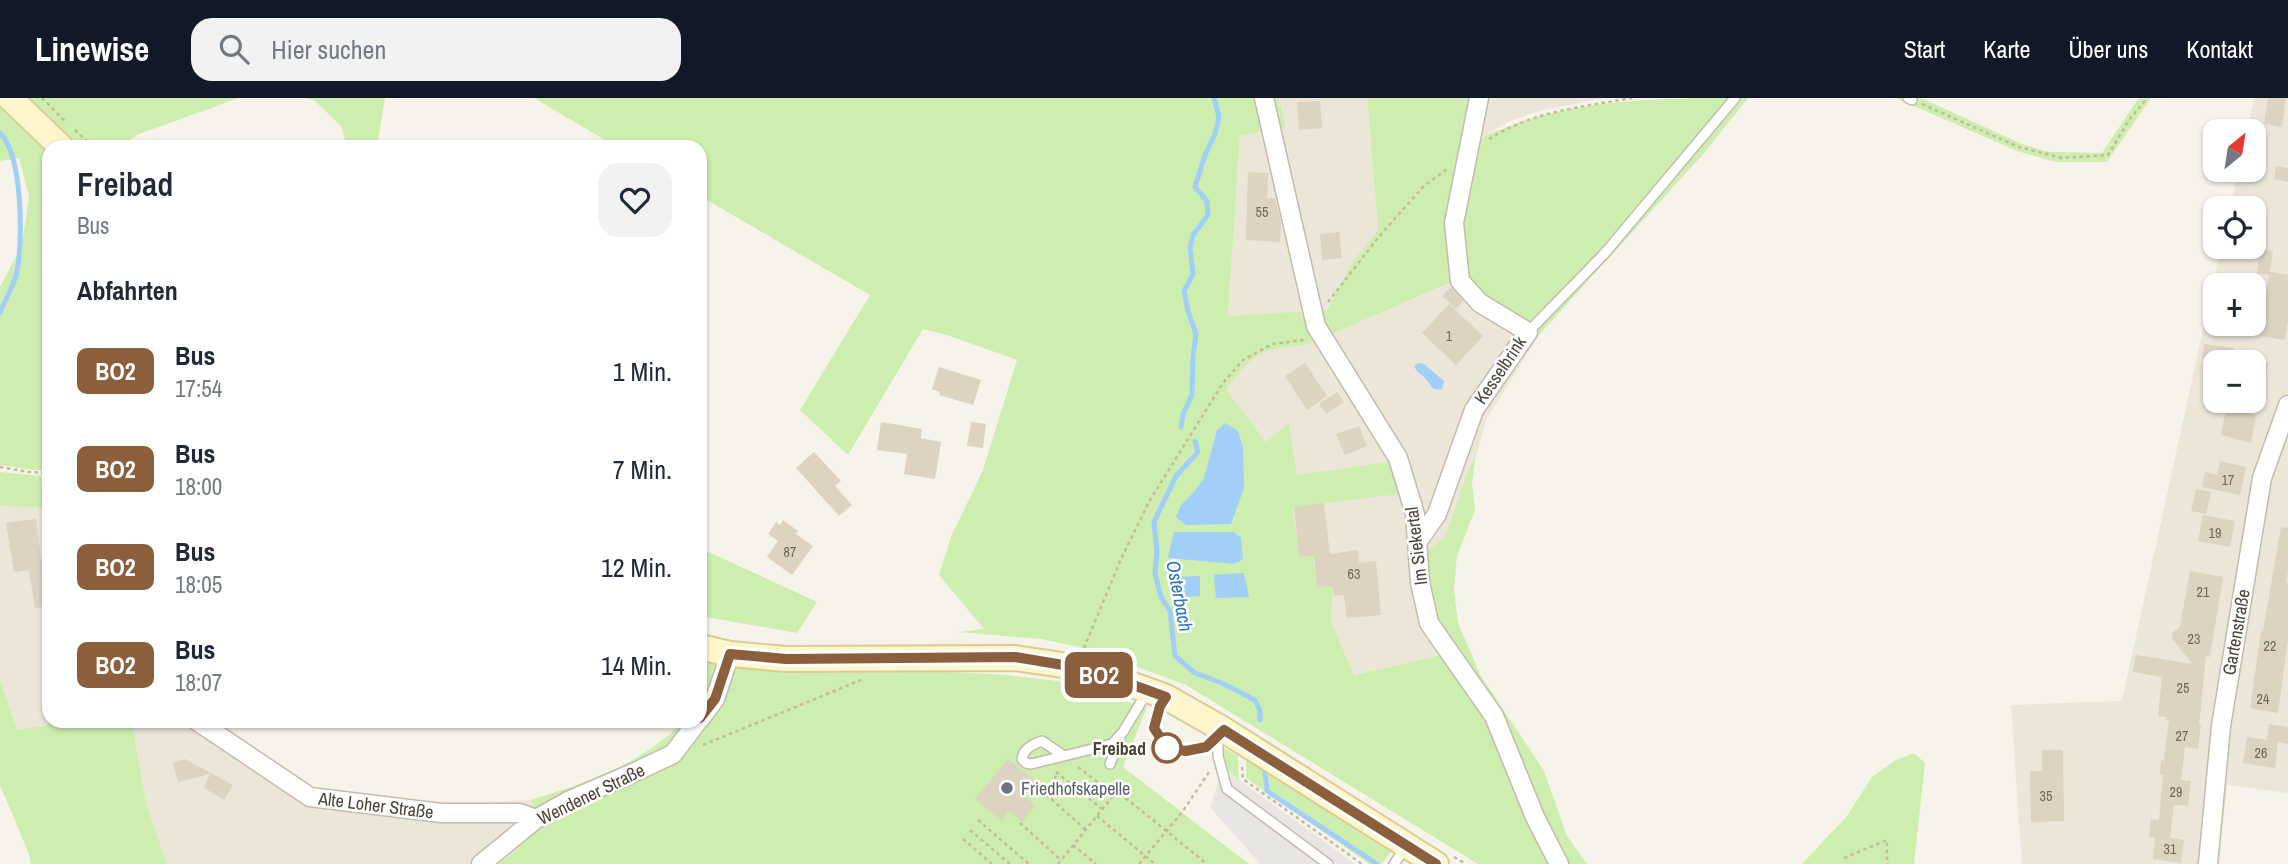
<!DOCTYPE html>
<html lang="de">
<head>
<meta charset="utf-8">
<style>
  body { margin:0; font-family:"Archivo Narrow",sans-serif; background:#f2f2f3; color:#1f2937; height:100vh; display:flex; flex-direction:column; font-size:26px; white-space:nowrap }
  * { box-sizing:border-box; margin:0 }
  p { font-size:23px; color:#747a83 }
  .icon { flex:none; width:38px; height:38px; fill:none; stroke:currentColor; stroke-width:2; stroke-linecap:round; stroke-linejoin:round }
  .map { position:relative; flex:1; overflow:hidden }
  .details { position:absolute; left:42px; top:42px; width:665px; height:588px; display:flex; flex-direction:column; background:#fff; border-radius:21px; box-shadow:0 2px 5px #0004 }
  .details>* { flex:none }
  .badge { padding:0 14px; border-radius:10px; font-size:24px; line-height:46px }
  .needle { width:46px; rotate:30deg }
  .controls { position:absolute; left:2203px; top:21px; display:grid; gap:14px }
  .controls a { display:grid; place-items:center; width:63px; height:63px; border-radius:14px; background:#fff; box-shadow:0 2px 5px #0004; font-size:35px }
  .map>.badge { position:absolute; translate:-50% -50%; box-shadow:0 0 0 4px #fff }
  h2 { padding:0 35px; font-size:26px; line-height:63px }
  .round { display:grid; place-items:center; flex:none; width:74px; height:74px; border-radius:21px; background:#f2f2f3 }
  .overview { display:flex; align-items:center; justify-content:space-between; height:119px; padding:0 35px }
  h1 { font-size:33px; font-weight:600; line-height:52px }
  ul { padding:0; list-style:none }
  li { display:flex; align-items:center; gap:21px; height:98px; padding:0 35px }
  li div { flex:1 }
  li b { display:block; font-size:26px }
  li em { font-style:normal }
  li .badge { min-width:77px; font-weight:700; text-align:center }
  header { display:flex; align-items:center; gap:42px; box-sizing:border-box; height:98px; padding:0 35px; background:#111827; color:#fff }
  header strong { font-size:33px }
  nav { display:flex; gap:38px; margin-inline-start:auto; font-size:24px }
  .search { width:490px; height:63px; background:#f2f2f3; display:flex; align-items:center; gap:18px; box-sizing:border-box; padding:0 24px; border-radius:21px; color:#747a83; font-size:26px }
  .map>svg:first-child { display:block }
  .residential { fill:#ebe6d8; fill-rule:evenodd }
  .green { fill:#ceeeb0 }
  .parking { fill:#e8e6e2 }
  .water { fill:#a2cff7 }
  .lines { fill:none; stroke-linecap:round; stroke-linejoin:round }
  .stream { stroke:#a2cff7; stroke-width:5 }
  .building { fill:#dcd3c1 }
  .lane-casing { stroke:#c3bcac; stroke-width:12 }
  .street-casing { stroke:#c3bcac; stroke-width:21 }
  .secondary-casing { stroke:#dacc96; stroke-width:28 }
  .path { stroke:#c6ba9b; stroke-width:2.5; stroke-dasharray:3.5 3.5; stroke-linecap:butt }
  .lane { stroke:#fff; stroke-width:9 }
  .street { stroke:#fff; stroke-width:18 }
  .secondary { stroke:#fff6cc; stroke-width:24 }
  .line-casing { stroke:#fff; stroke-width:16 }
  .line { stroke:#8b5e3c; stroke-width:10 }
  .stop-dot { fill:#fff; stroke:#8b5e3c; stroke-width:3.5 }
  .worship-dot { fill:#6b7280; stroke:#fff; stroke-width:2.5 }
  .labels { text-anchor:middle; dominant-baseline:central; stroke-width:5; stroke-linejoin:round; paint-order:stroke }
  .number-label { font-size:14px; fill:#6f685a }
  .street-label { font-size:18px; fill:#4b4537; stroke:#fff }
  .stop-label { font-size:18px; font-weight:bold; fill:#4b4537; stroke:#fff; text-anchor:end }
  .worship-label { font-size:18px; fill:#5b616d; stroke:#fff; text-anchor:start }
  .water-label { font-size:19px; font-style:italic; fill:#2576c3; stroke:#fff }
</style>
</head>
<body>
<header>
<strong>Linewise</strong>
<div class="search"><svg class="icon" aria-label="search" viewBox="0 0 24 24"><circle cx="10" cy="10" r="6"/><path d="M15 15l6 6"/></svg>Hier suchen</div>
<nav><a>Start</a><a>Karte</a><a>Über uns</a><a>Kontakt</a></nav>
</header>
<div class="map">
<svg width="2288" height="766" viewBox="0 0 2288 766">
  <rect width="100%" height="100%" fill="#f6f3ea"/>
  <path class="residential" d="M1279 0H1367L1378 132 1353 163 1326 213 1228 218 1240 37 1286 29Z
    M1487 0H1605L1542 12 1507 24 1481 40Z
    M2254 0H2288V695L2227 687 2219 766H2022L2011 607 2122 603 2221 149H2254V110H2230L2238 72H2254V33H2247ZM2216 187H2254V226H2216ZM2216 264H2254V303H2216Z
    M1462 180 1482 202 1539 237 1487 320 1476 358 1468 372 1445 439 1427 454 1442 557 1354 577 1331 523 1333 489 1317 490 1299 460 1293 408 1400 396 1297 377 1289 326 1266 344 1226 291 1247 264 1263 254 1282 249 1307 247Z
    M0 408 43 410 49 415V623H71L17 632 0 581Z
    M132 623H206L313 693 450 706 530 702 544 722 516 744 520 749 499 766H167L146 705Z"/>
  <path class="green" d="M0 0H239L139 36 117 49H49V372H34L0 367V189L22 147 29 98 19 60 0 63Z
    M305 0H385L377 49H347L341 28 315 3Z
    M534 0H1279L1286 29 1240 38 1228 218 1327 212 1353 163 1378 132 1367 0H1487L1481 40C1565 0 1654 0 1748 0L1705 54 1539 237 1482 202 1461 180 1307 247C1260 251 1255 254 1226 291L1266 344 1289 325 1297 377 1389 364 1401 396 1293 409 1299 459 1313 458 1317 490 1333 488 1331 523 1354 577 1442 557 1429 489 1427 453 1445 439 1468 372 1476 358 1472 385 1475 412 1457 458 1454 492 1458 525 1480 576 1544 673 1567 738 1587 766H1478L1186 587 1088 551 1041 541 959 534 984 531 939 477 951 439 983 372 1017 262 947 237 923 231 848 357 800 312 870 197 700 98V49H617Z
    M1896 0H1921L2022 46 2049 54 2102 55 2138 1 2151 0 2107 64H2056L2017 53Z
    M0 374 41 378 43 410 0 408Z
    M700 450 817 504 797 535 700 518Z
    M700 561 1009 577 1057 583 1105 594V598L1147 609 1123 669 1249 766H499L520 749 516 743 544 722 530 702C588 685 641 666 684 623H700V598L704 589 700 580Z
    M0 581 17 632 71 623H132L146 705 167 766H31L29 756 0 687Z
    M1224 650 1238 658 1239 682C1228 674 1221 666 1222 652Z
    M1914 655 1925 665 1914 766H1802L1847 718 1872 679 1896 662Z
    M1246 657 1394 749 1382 766H1369L1246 680Z"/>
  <path class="parking" d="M1227 673 1355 766H1260L1210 709 1219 683Z"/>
  <path class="water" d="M1418 265 1424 266 1444 283 1442 291C1430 293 1432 287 1425 280 1420 275 1417 275 1414 268Z
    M1225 325 1238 333 1243 349 1244 390 1231 426 1186 427 1176 419 1181 407 1194 394 1204 380 1217 332Z
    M1174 434H1233L1241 439 1243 461 1234 466 1168 460Z
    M1244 475 1249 499 1216 500 1214 477Z
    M1200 478V498L1175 500 1174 479Z"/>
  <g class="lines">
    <path class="stream" d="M0 35C23 58 23 142 17 174 14 187 5 202 0 215
      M1181 329 1183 316 1192 297 1193 259 1196 236 1188 213 1184 193 1193 176 1190 150 1193 137 1208 117 1207 103 1195 89 1205 57 1215 36 1219 19 1214 0
      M1195 343 1198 354 1176 378 1154 424 1157 454 1155 476 1161 499 1170 513 1175 558 1195 575 1222 585 1255 602 1260 613V622
      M1265 674 1267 693 1377 766"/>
  </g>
  <path class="building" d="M2268 0H2286L2282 29 2264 26Z
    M1320 3 1322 30 1299 32 1297 4Z
    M2276 68 2288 70V84L2274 81Z
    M1248 74 1268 75 1267 100H1275L1281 125 1280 144 1246 142Z
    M1339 134 1342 160 1322 162 1320 136Z
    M2260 151 2273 153 2270 174 2288 177V223L2285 242 2260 238 2269 177 2257 175Z
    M1451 189 1463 203 1456 211 1442 198Z
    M1449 206 1483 238 1456 267 1422 235Z
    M2204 246 2234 250 2232 264H2216V262L2202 260Z
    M2254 263 2268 265 2261 304 2254 303Z
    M1305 265 1327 298 1307 312 1285 278Z
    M939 269 981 282 973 307 939 297 940 294 932 291Z
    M1337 294 1344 304 1326 316 1319 306Z
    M2226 311 2256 317 2251 345 2221 337Z
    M881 324 922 331 921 340 941 344 935 381 904 376 907 356 877 352Z
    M971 324 986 326 983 350 967 348Z
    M1359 328 1367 348 1345 357 1336 336Z
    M814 354 841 383 835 388 852 407 839 418 796 370Z
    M2220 363 2246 369 2240 397 2202 389 2205 374 2217 377Z
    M2196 391 2211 394 2206 416 2191 413Z
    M1324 405 1330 456 1358 452 1359 465 1376 463 1381 517 1347 520 1344 497 1334 498 1333 488 1317 490 1314 458 1299 459 1294 409Z
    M2203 417 2235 423 2230 449 2198 443Z
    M36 421 41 462 49 461V508L35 510 29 472 14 474 6 425Z
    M783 422 798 433 796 436 813 448 792 477 767 459 778 443 768 436 776 424 780 427Z
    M2281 429 2288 430V472L2286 485H2288V541L2278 615 2250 610 2261 533H2263Z
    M2190 473 2223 479 2210 559 2206 558 2199 626 2201 627 2198 651 2185 649 2181 682 2191 683 2188 708 2174 707 2170 740 2184 742 2181 765 2153 761 2155 739H2149L2151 721 2159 722 2163 677 2160 676 2161 662 2164 663 2169 622H2165L2166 619 2158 618 2162 579 2133 574 2136 557 2192 566 2172 540 2173 534 2180 529Z
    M2269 626 2288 629V646L2278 644 2275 670 2243 665 2247 639 2267 642Z
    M2042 652H2063L2064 723 2031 724 2030 673H2042Z
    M185 661 233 687 224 702 204 690 210 676 178 684 173 665Z
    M1008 661 1034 682 1023 697 1035 707 1022 724 1009 713 1001 723 975 701Z"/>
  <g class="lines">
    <g class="lane-casing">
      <path id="lane" d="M1908 0 1912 2
        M1528 234 1605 155 1735 0
        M1165 600 1160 608 1154 630 1167 650 1186 653 1206 649 1220 635
        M1224 633 1218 643V658L1227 691 1328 766
        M1064 658 1031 666 1026 665 1022 661C1023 651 1033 646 1042 643L1064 658 1112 646 1123 634 1147 594
        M1110 666 1120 642
        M1394 766 1405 750"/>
    </g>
    <g class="street-casing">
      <path id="street" d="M1264 0 1316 228 1398 360 1415 416 1420 484 1429 525 1494 618 1535 719 1559 766
        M1418 443 1437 416 1474 312 1528 234 1480 205 1460 183 1454 125 1479 0
        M700 621 715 601 730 556
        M197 623 310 699 441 715H519L536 721
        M481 766 536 721 568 703 633 675 673 656 698 623
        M2208 766 2221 628 2262 380 2288 307"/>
    </g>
    <g class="secondary-casing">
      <path id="secondary" d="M10 0 61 49
        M700 549 730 556 786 561 1015 560 1069 568 1125 584 1166 599 1224 632 1436 766"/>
    </g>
    <path class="path" d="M42 0 65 23
      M1922 6 2019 49 2062 60 2108 57 2129 22 2147 0
      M75 32 93 49
      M1489 41C1534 13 1581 9 1632 0
      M1328 204 1381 136 1424 88 1447 71
      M0 369 29 374 49 375
      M1084 550 1121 461 1150 402 1223 285 1243 262 1272 246 1304 242
      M703 647 861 582
      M1078 669 1114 697
      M1242 669 1243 681 1362 766
      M1056 674 1102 711
      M1041 692 1086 732
      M1052 702 1056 674
      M1097 718 1155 766
      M978 722 1029 766
      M1020 725 1061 762
      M970 732 1010 766
      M963 741 992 766
      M1073 747 1096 766
      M1454 759 1466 766
      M1844 760 1887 742V766
      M1058 766 1117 693 1207 766
      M1139 766 1183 713 1209 674"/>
    <use href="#lane" class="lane"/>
    <use href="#street" class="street"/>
    <use href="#secondary" class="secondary"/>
  </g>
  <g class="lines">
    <g class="line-casing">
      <path id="line" d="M700 620 715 601 730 556 786 561 1015 559 1069 568 1125 584 1166 599 1160 608 1154 630 1167 650 1186 653 1206 649 1224 632 1436 766"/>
    </g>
    <use href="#line" class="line"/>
  </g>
  <circle class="stop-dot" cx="1167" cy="650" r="14"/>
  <circle class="worship-dot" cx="1007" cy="690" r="7"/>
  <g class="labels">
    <g class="number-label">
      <text x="1262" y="114">55</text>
      <text x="1449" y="238">1</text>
      <text x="2228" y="382">17</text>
      <text x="2215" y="435">19</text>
      <text x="790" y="454">87</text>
      <text x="1354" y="476">63</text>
      <text x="2203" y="494">21</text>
      <text x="2194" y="541">23</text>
      <text x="2270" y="548">22</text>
      <text x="2183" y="590">25</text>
      <text x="2263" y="601">24</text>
      <text x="2182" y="638">27</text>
      <text x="2261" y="655">26</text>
      <text x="2176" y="694">29</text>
      <text x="2046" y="698">35</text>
      <text x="2170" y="751">31</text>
    </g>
    <g class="street-label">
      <text transform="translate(1500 272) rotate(-56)">Kesselbrink</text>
      <text transform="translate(1416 448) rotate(-97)">Im Siekertal</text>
      <text transform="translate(2236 534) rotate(-80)">Gartenstraße</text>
      <text transform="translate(591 696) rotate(-26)">Wendener Straße</text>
      <text transform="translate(376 707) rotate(7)">Alte Loher Straße</text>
    </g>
    <g class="stop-label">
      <text x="1146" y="650">Freibad</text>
    </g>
    <g class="worship-label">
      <text x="1021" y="690">Friedhofskapelle</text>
    </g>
    <g class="water-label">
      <text transform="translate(1180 498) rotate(79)">Osterbach</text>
    </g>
  </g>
</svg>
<div class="controls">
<a><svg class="needle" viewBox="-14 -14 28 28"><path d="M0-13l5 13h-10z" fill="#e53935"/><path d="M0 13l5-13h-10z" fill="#747a83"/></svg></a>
<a><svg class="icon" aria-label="locate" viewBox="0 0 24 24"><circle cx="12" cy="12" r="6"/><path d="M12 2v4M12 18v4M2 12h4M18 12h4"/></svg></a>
<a>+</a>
<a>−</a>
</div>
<b class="badge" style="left:1099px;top:577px;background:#8b5e3c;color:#fff">BO2</b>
<section class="details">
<div class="overview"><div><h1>Freibad</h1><p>Bus</p></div><a class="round"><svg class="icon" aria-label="heart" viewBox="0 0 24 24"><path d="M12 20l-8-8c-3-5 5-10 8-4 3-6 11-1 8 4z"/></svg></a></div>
<h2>Abfahrten</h2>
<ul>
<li><span class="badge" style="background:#8b5e3c;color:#fff">BO2</span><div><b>Bus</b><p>17:54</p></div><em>1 Min.</em></li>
<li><span class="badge" style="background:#8b5e3c;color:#fff">BO2</span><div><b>Bus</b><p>18:00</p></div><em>7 Min.</em></li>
<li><span class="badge" style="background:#8b5e3c;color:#fff">BO2</span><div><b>Bus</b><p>18:05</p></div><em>12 Min.</em></li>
<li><span class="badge" style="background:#8b5e3c;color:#fff">BO2</span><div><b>Bus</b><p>18:07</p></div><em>14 Min.</em></li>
</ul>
</section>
</div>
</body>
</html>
